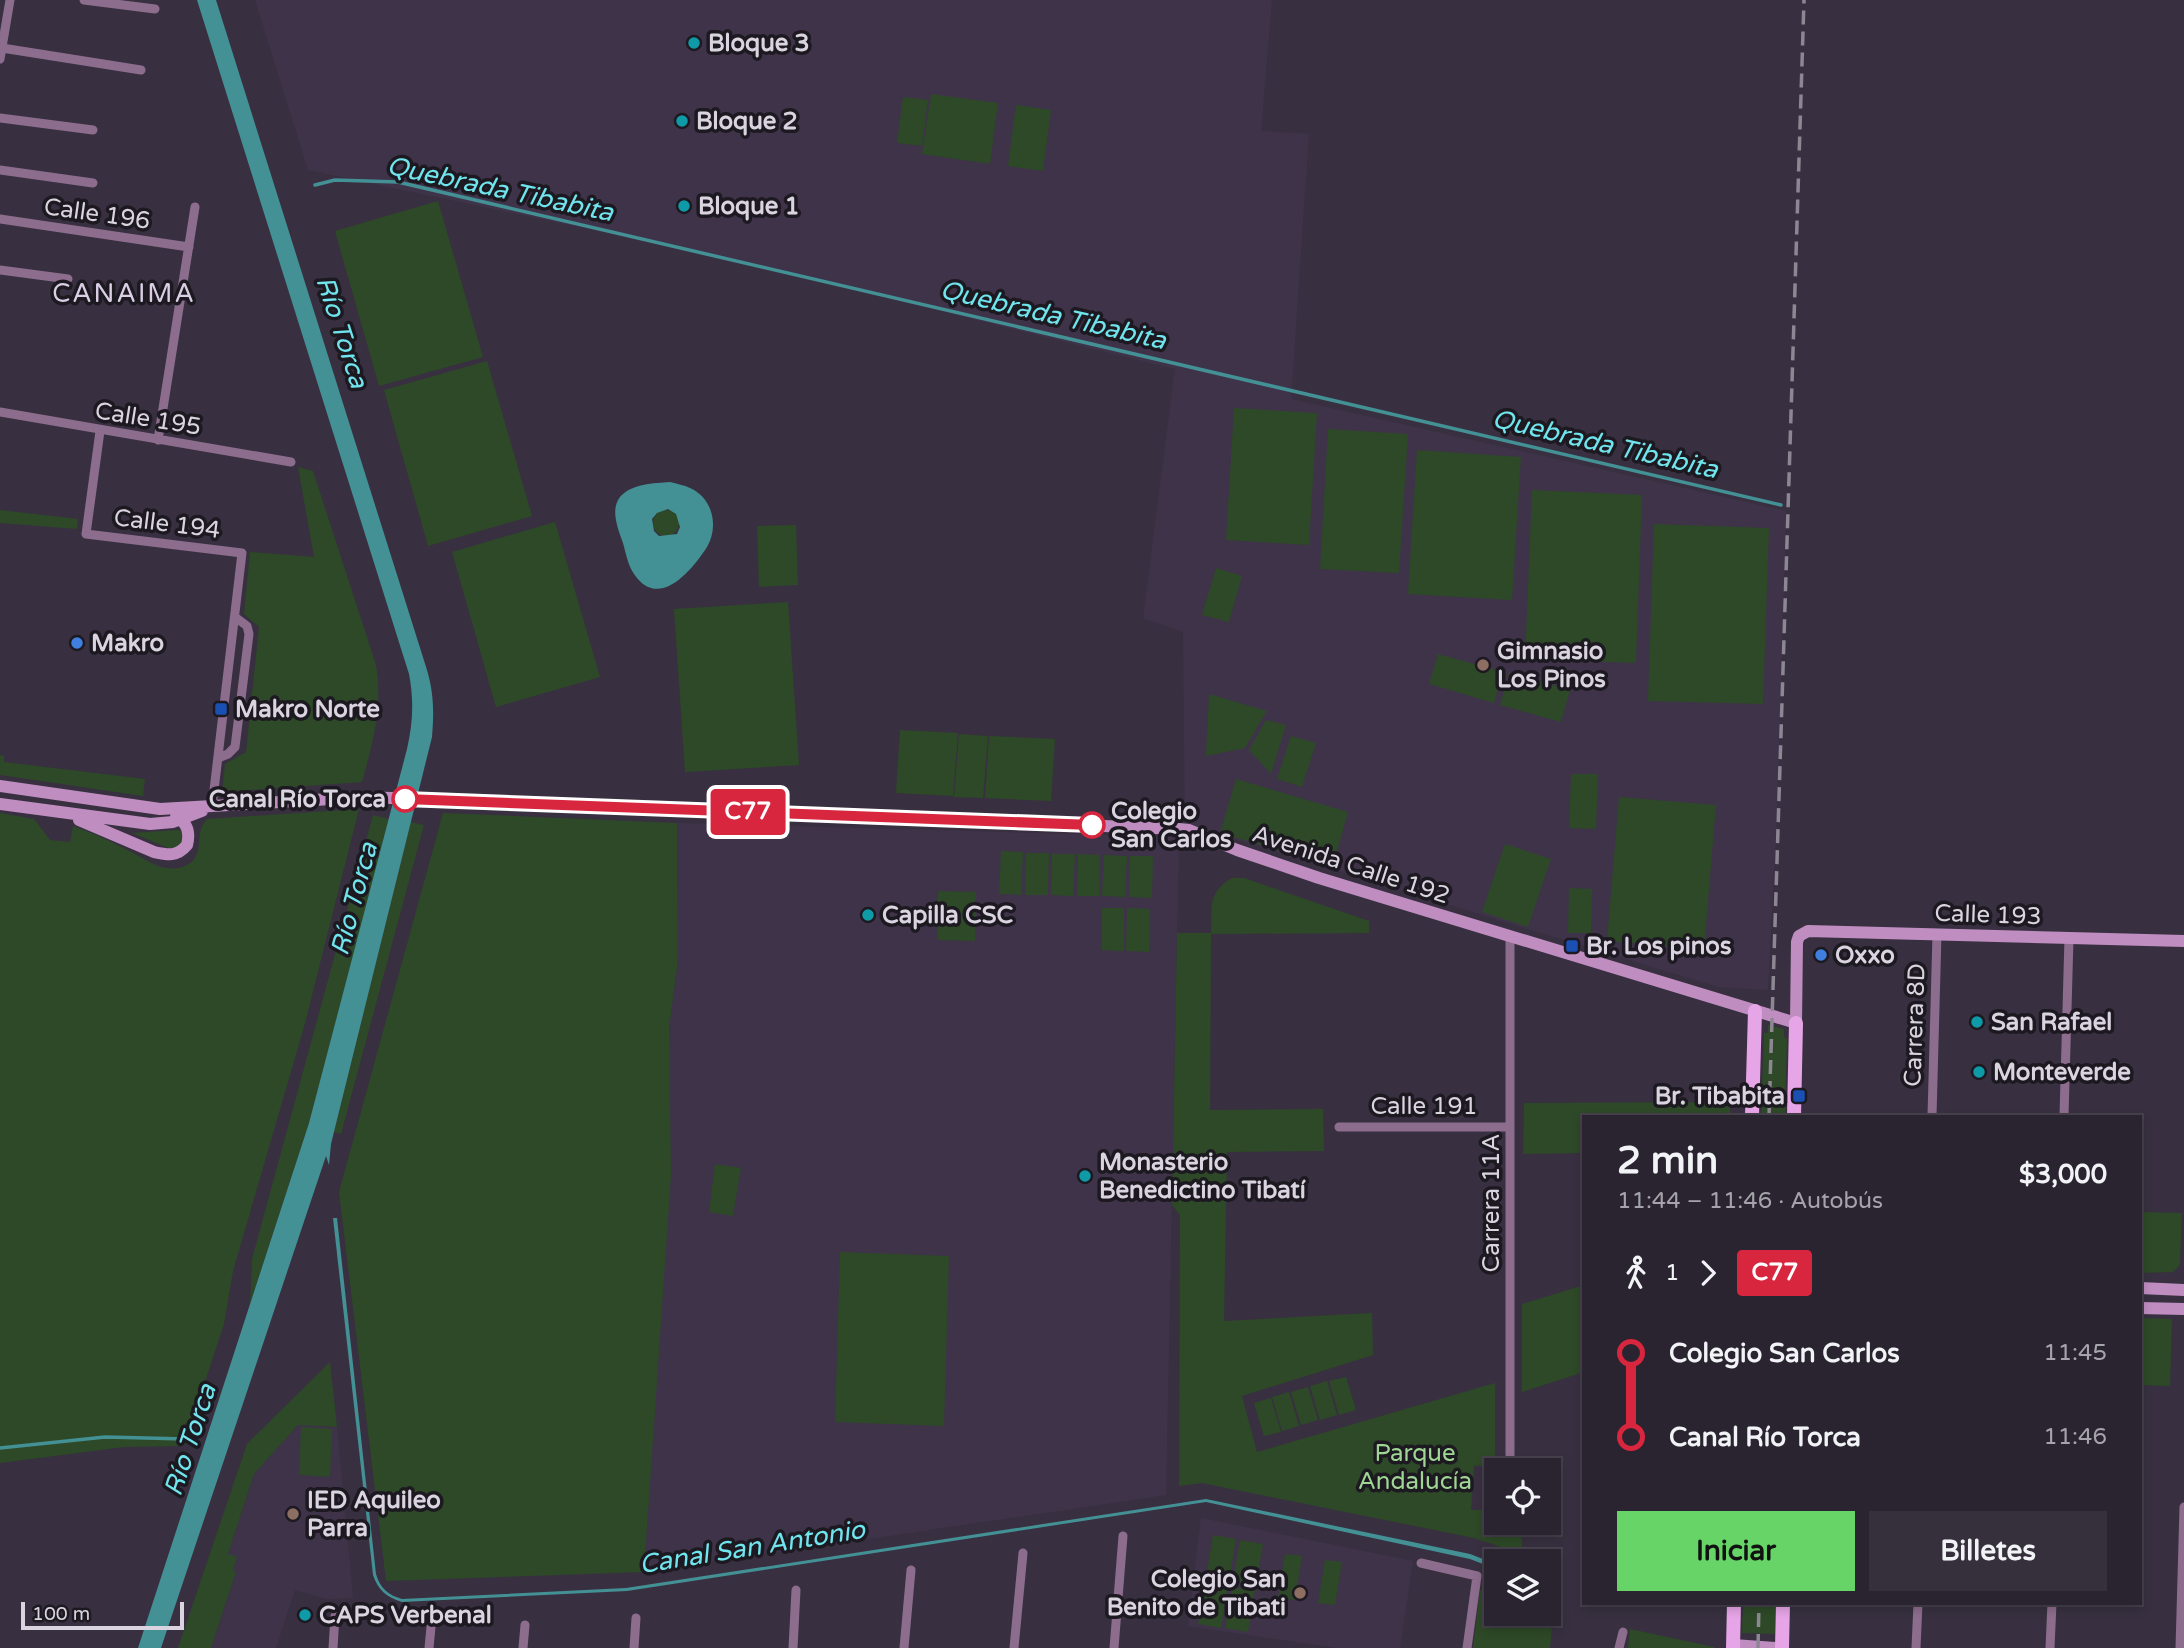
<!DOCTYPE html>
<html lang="es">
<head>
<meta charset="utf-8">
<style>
  body { margin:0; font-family:"Varela Round",sans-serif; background:#36303c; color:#f1f3f6; height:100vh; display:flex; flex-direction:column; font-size:26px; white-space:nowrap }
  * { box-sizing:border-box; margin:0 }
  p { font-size:23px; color:#a5a4ab }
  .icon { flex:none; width:38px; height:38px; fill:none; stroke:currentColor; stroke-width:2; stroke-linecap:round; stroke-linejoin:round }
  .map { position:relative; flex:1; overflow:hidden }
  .drawer { position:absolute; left:1582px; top:1115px; width:560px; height:490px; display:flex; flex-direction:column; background:#2a2430; border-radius:0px; box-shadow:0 4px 10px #0003,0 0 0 2px #46414c }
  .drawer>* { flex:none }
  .badge { padding:0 14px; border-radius:5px; font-size:24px; line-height:46px }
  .tools { position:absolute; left:1484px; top:1458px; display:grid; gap:14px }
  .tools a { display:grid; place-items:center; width:77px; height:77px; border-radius:0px; background:#2a2430; box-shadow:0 4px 10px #0003,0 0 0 2px #46414c; font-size:35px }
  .scale { position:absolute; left:21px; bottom:18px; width:163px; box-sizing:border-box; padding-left:7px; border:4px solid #d9d4df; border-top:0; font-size:19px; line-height:24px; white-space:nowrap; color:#d9d4df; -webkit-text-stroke:5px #1d1921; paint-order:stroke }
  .map>.badge { position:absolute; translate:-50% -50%; box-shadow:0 0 0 4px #fff }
  .legs { display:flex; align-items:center; gap:10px; height:77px; padding:0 35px; font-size:23px }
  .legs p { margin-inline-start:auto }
  .overview { display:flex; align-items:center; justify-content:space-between; height:119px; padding:0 35px }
  h1 { font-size:38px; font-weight:700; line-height:52px }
  .primary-button { display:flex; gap:14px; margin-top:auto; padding:14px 35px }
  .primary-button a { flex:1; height:80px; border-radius:0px; background:#66d466; color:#111; font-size:28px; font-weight:700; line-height:80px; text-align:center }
  .primary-button a+a { background:#36303c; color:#f1f3f6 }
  ul { padding:0 35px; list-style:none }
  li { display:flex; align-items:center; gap:24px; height:84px; font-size:26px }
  li i { display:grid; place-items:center; width:10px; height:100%; margin:0 9px; background:currentColor }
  li i::after { content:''; width:18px; height:18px; margin:-9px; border:5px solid; border-radius:50%; background:#2a2430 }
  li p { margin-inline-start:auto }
  li:first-child i { background:linear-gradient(#0000 50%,currentColor 0) }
  li:last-child i { background:linear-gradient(currentColor 50%,#0000 0) }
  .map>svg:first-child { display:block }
  .built { fill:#3f334a }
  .green { fill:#2d4927 }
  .water { fill:#439095; fill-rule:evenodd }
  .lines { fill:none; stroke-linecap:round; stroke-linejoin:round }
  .stream { stroke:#439095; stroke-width:3.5 }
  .street { stroke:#8d6d8d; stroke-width:9 }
  .secondary { stroke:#bf8dc0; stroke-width:12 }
  .primary { stroke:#e6a5e7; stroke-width:14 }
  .rail { stroke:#8d8794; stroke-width:3.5; stroke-dasharray:14 7; stroke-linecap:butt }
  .line-1-casing { stroke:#fff; stroke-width:16 }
  .line-1 { stroke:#d7263d; stroke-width:10 }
  .culture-dot { fill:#0f9aa8; stroke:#1d1921; stroke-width:2.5 }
  .shop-dot { fill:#3f7fe0; stroke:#1d1921; stroke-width:2.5 }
  .education-dot { fill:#8d6e63; stroke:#1d1921; stroke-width:2.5 }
  .transit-dot { fill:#1a4fb4; stroke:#1d1921; stroke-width:2.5 }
  .stop-1-dot { fill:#fff; stroke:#d7263d; stroke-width:3.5 }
  .labels { text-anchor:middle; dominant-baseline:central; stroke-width:7; stroke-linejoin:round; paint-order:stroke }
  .poi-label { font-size:24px; font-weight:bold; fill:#d9d4df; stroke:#1d1921; text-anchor:start }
  .street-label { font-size:24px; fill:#d9d4df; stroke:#1d1921 }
  .stop-label { font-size:24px; font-weight:bold; fill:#d9d4df; stroke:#1d1921; text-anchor:end }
  .park-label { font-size:24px; fill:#9fd694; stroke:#1d1921 }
  .water-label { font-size:26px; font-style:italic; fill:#71e5ed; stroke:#1d1921 }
  .neighbourhood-label { font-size:26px; letter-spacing:2px; fill:#dacfe5; stroke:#1d1921 }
</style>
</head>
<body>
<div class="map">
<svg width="2184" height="1648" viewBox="0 0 2184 1648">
  <rect width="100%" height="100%" fill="#383040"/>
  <path class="built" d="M255 0H1272L1261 131 1309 134 1291 399 1786 511 1777 815 1768 990 1718 987 1185 824 1183 632 1143 618 1175 369 722 257 308 170Z
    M677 823 1179 837 1166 1495 644 1572 656 1381 669 1029 678 960Z
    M298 1425 337 1427 353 1598 327 1599 295 1590 276 1648H211L236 1572 232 1570 228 1554 254 1474Z
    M1201 1518 1413 1561 1400 1648H1337L1188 1626Z"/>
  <path class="green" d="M931 94 998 103 990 164 922 154Z
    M903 97 928 100 922 146 897 143Z
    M1016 105 1051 110 1043 171 1008 166Z
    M438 201 483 357 379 386 335 231Z
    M487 361 532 516 428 546 384 390Z
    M1234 408 1317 413 1309 545 1226 540Z
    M1328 429 1408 434 1399 573 1320 569Z
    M1417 450 1521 457 1512 600 1408 594Z
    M298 467 313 471 376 665C383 705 373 743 362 782L222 792 225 764 246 752 259 627 244 614 250 552 314 557Z
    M1532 490 1642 495 1636 663 1525 659Z
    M653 523a13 13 0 1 1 26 0a13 13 0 1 1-26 0Z
    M0 510 78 519 77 529 0 523Z
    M555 522 600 677 496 707 452 552Z
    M1654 524 1769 528 1763 704 1648 701Z
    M796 525 798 585 759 587 757 526Z
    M1216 568 1242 576 1229 622 1202 615Z
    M788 602 799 765 685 772 674 609Z
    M1438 654 1503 672 1494 703 1429 684Z
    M1509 673 1570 690 1561 722 1500 705Z
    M1209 694 1267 711 1245 748 1206 756Z
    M1266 720 1286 725 1271 774 1249 750Z
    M900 730 958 733 953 796 896 793Z
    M959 734 988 736 983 798 954 797Z
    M989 736 1055 739 1051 801 985 798Z
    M1291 736 1316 743 1302 787 1277 779Z
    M0 755 4 756V762L145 779 143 796 0 775Z
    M1571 774H1598L1596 829 1569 828Z
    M1236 779 1348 812 1333 866 1220 833Z
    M1619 797 1716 805 1704 949 1607 941Z
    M359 809 304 1027 233 1271 224 1324 184 1446 124 1447 0 1463V813L34 819 50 840 70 842 73 826C93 833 110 841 129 851 138 855 148 862 158 866 170 870 186 870 194 859 204 845 194 834 207 819Z
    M443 813 677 823 678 960 669 1029 671 1175 644 1572 386 1581 339 1192Z
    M373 815 389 819 309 1123 250 1304 252 1259Z
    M411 822 424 825 341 1134 334 1132Z
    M179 830 184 833 181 846 171 849 132 833Z
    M1505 844 1551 859 1528 927 1482 912Z
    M1001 851 1023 852 1021 895 999 894Z
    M1026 853H1049L1048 895H1025Z
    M1052 854H1075L1073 896 1051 895Z
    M1078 854 1100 855 1099 896H1077Z
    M1104 855 1127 856 1125 897 1102 896Z
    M1130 856H1153L1152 898 1129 897Z
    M1232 878H1244L1369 921V933L1211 934 1210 1110 1323 1109 1324 1151 1227 1152 1224 1321 1372 1313 1373 1355 1242 1396 1257 1452 1495 1383V1465L1474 1466 1471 1510H1496V1522L1522 1523V1554L1474 1538 1202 1483 1179 1486 1180 1215 1172 1205 1177 933H1211C1212 909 1207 892 1232 878Z
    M1569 888 1592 889 1591 933H1568Z
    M938 891 976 892 975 941 937 940Z
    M1102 908H1124V951L1102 950Z
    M1127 908 1150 909 1149 952 1126 951Z
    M1768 1025 1784 1029V1037L1787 1039 1785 1116H1761L1764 1033H1768Z
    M1730 1102V1116H1584V1153L1523 1154 1524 1103Z
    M715 1164 741 1168 733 1216 709 1212Z
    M2140 1212 2182 1213 2180 1262 2179 1266 2173 1272 2140 1273Z
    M840 1252 949 1256 944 1426 835 1422Z
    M1584 1285V1372L1522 1392V1304Z
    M2140 1318 2172 1319 2170 1386 2140 1385Z
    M330 1362 337 1427 298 1425 254 1474 228 1554 237 1557 233 1570 236 1572 211 1648H178L247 1444Z
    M1346 1377 1356 1410 1339 1415 1329 1381Z
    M1327 1381 1337 1415 1320 1420 1310 1386Z
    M1308 1387 1318 1420 1301 1425 1291 1392Z
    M1289 1392 1299 1426 1282 1431 1272 1397Z
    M1271 1398 1281 1432 1264 1436 1254 1403Z
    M301 1427 332 1429 330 1477 299 1475Z
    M1213 1535 1236 1539 1229 1581 1206 1577Z
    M1240 1540 1263 1544 1256 1585 1233 1581Z
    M1285 1554 1302 1556 1295 1600 1278 1598Z
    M1325 1560 1342 1562 1335 1605 1318 1603Z
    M1205 1582 1228 1586 1221 1628 1198 1624Z
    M1490 1584 1496 1586V1614H1549V1604L1554 1606 1550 1648H1473L1480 1591 1485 1585Z
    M1232 1587 1255 1590 1248 1632 1225 1628Z
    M1743 1603H1776L1775 1634 1742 1633Z
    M1630 1629 1714 1647V1648H1628Z"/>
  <path class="water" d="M197 0H216L427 670C434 694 434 713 432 737L331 1144 329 1165 326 1156 161 1648H138L309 1123 407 749C413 723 414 700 409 674Z
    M670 482C677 484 684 485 690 488 713 498 719 527 707 547 692 570 659 611 634 574 628 565 626 554 623 543 618 529 610 510 620 497 631 484 654 483 670 482ZM668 509 676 514 680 527 677 534 659 536 654 531 652 519 657 513Z
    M333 1218H337L376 1574C380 1588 388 1595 402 1599L626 1588 1206 1499 1470 1554 1496 1564V1569L1470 1559 1206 1502 627 1591 402 1602C386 1597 378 1590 373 1575Z"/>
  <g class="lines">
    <path class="stream" d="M315 185 335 180 398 182 1781 505
      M0 1448 105 1437 186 1439"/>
    <path class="street" d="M84 0 155 9
      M2 48 141 70
      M0 59 10 0
      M0 118 93 130
      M0 170 93 183
      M0 219 189 247
      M0 270 68 279
      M0 412 291 462
      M100 431 86 534 242 553 212 807
      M158 440 195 207
      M218 758 228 754 235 747 249 634 247 626 235 617
      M1510 937V1470
      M1932 1116 1937 934
      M2064 1116 2069 938
      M1339 1127H1510
      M1421 1563 1477 1576 1467 1648
      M333 1648 335 1616
      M429 1648 431 1627
      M523 1648 525 1625
      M634 1648 636 1618
      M793 1648 796 1590
      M904 1648 911 1570
      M1014 1648 1023 1553
      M1114 1648 1123 1536
      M1619 1648 1623 1632
      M1916 1648 1918 1603
      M2050 1648 2052 1603
      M2180 1648 2184 1507"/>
    <path class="secondary" d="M0 786 160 809 366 797 1179 829 1189 830 1237 850 1319 878 1796 1023 1797 942 1799 936 1808 931 2184 941
      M0 804 150 824 173 822 202 811
      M79 820 154 852C168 855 177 857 187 845 190 833 188 823 176 817
      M2140 1288 2184 1290
      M2140 1308 2184 1309
      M1733 1645 1775 1648"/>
    <path class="primary" d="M1752 1116 1755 1011
      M1794 1116 1796 1023
      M1733 1648 1734 1603
      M1782 1648 1783 1603"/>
    <path class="rail" d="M1769 1116 1804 0
      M1758 1648 1759 1603"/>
  </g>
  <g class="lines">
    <g class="line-1-casing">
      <path id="line-1" d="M405 799 1092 825"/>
    </g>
    <use href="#line-1" class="line-1"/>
  </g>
  <g class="culture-dot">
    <circle cx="694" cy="43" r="7"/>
    <circle cx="682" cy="121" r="7"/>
    <circle cx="684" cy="206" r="7"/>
    <circle cx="868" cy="915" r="7"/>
    <circle cx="1977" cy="1022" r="7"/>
    <circle cx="1979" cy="1072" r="7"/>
    <circle cx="1085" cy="1176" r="7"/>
    <circle cx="305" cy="1615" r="7"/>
  </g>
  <g class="shop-dot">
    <circle cx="77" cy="643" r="7"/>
    <circle cx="1821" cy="955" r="7"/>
  </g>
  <g class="education-dot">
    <circle cx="1483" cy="665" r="7"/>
    <circle cx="293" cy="1514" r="7"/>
    <circle cx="1300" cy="1593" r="7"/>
  </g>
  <g class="transit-dot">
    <rect x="214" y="702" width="14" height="14" rx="3.5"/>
    <rect x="1565" y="939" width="14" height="14" rx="3.5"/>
    <rect x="1792" y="1089" width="14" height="14" rx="3.5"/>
  </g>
  <g class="stop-1-dot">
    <circle cx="405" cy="799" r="12"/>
    <circle cx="1092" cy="825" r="12"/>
  </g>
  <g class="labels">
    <g class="poi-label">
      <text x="708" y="43">Bloque 3</text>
      <text x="696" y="121">Bloque 2</text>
      <text x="698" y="206">Bloque 1</text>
      <text x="91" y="643">Makro</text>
      <text x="1497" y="651">Gimnasio<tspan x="1497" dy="28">Los Pinos</tspan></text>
      <text x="235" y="709">Makro Norte</text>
      <text x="882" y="915">Capilla CSC</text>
      <text x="1586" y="946">Br. Los pinos</text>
      <text x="1835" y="955">Oxxo</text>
      <text x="1991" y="1022">San Rafael</text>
      <text x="1993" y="1072">Monteverde</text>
      <text x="1785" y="1096" text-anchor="end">Br. Tibabita</text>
      <text x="1099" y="1162">Monasterio<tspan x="1099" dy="28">Benedictino Tibatí</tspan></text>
      <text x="307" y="1500">IED Aquileo<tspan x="307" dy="28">Parra</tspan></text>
      <text x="1286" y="1579" text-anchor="end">Colegio San<tspan x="1286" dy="28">Benito de Tibati</tspan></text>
      <text x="319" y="1615">CAPS Verbenal</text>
    </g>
    <g class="street-label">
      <text transform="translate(97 214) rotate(8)">Calle 196</text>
      <text transform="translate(148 419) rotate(9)">Calle 195</text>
      <text transform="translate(167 524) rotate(7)">Calle 194</text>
      <text transform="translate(1351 865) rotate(18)">Avenida Calle 192</text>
      <text transform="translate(1988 915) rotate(2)">Calle 193</text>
      <text transform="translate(1915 1025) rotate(-88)">Carrera 8D</text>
      <text x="1424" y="1106">Calle 191</text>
      <text transform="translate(1491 1203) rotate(-90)">Carrera 11A</text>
    </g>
    <g class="stop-label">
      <text x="386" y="799">Canal Río Torca</text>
      <text x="1111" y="811" text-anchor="start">Colegio<tspan x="1111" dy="28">San Carlos</tspan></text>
    </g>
    <g class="park-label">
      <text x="1415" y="1453">Parque<tspan x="1415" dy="28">Andalucía</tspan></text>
    </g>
    <g class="water-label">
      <text transform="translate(500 189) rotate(12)">Quebrada Tibabita</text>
      <text transform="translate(1053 315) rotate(13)">Quebrada Tibabita</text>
      <text transform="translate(342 332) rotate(72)">Río Torca</text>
      <text transform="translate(1605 444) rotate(13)">Quebrada Tibabita</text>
      <text transform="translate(354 899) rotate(-75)">Río Torca</text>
      <text transform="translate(190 1440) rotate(-72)">Río Torca</text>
      <text transform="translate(752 1547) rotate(-9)">Canal San Antonio</text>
    </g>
    <g class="neighbourhood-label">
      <text x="124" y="293">CANAIMA</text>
    </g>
  </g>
</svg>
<div class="tools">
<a><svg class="icon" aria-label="locate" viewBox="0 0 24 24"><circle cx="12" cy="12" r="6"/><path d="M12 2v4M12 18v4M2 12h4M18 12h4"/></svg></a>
<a><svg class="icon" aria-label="layers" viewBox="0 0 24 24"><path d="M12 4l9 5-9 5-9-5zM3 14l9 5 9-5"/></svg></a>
</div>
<div class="scale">100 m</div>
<b class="badge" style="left:748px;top:812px;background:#d7263d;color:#fff">C77</b>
<section class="drawer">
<div class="overview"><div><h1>2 min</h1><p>11:44 – 11:46 · Autobús</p></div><b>$3,000</b></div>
<div class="legs"><svg class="icon" aria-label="walk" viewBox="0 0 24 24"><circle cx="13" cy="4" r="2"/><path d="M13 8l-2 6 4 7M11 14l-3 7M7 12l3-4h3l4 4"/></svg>1<svg class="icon" aria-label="forward" viewBox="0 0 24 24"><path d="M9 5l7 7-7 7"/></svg><b class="badge" style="background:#d7263d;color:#fff">C77</b></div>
<ul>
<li><i style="color:#d7263d"></i><b>Colegio San Carlos</b><p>11:45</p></li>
<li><i style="color:#d7263d"></i><b>Canal Río Torca</b><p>11:46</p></li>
</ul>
<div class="primary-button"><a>Iniciar</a><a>Billetes</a></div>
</section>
</div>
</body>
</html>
